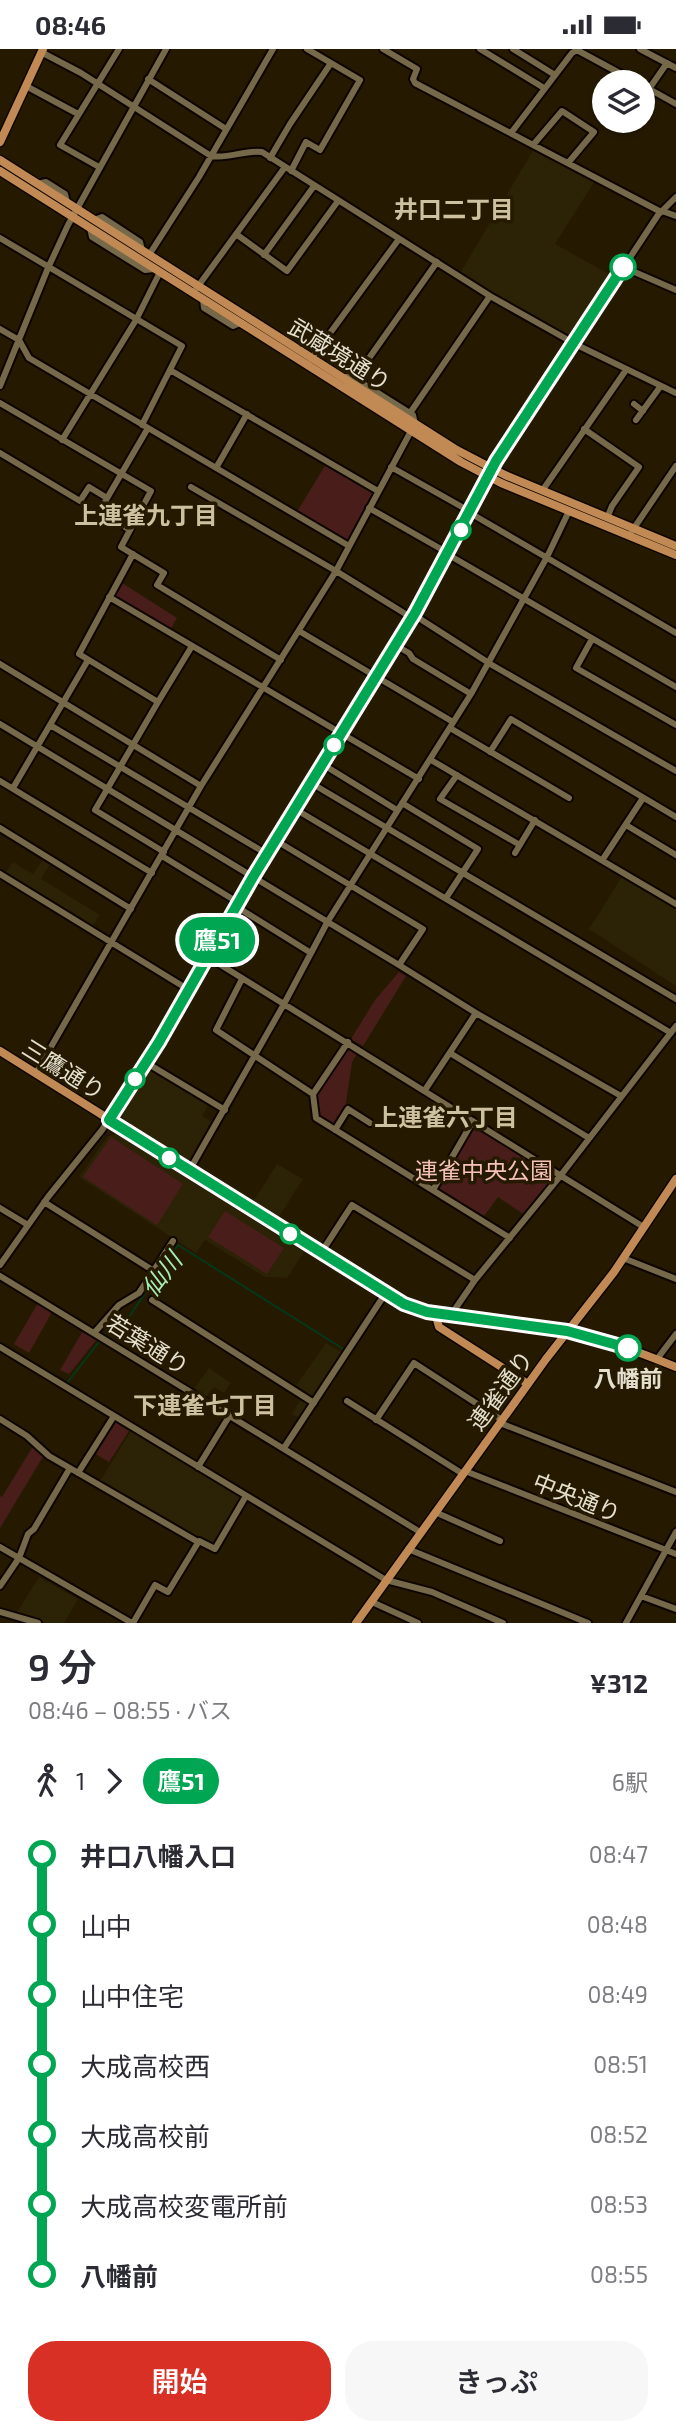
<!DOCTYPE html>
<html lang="ja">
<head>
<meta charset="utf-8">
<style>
  body { margin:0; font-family:"Exo 2","Noto Sans JP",sans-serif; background:#f7f7f7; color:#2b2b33; height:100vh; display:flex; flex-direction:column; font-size:26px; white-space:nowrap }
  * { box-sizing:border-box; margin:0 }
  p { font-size:23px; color:#7c7c81 }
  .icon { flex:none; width:38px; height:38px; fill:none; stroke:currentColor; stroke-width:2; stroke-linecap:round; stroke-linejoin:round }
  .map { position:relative; height:1574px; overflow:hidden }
  .drawer { display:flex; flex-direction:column; background:#fff; flex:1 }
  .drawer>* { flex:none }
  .badge { padding:0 14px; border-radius:23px; font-size:24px; line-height:46px }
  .fabs { position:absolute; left:592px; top:21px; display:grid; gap:14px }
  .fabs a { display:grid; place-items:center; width:63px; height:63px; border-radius:50%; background:#fff; box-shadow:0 2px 5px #0004; font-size:35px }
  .map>.badge { position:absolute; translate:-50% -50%; box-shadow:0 0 0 4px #fff }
  .legs { display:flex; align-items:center; gap:10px; height:77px; padding:0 28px; font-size:23px }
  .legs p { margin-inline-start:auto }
  .overview { display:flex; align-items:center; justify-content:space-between; height:119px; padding:0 28px }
  h1 { font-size:38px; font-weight:600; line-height:52px }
  .action { display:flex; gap:14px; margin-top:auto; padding:14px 28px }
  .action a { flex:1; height:80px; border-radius:28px; background:#d93025; color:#fff; font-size:28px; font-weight:600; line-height:80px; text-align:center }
  .action a+a { background:#f7f7f7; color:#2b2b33 }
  ul { padding:0 28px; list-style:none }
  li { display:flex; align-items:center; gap:24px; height:70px; font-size:26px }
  li i { display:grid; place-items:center; width:10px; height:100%; margin:0 9px; background:currentColor }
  li i::after { content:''; width:18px; height:18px; margin:-9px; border:5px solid; border-radius:50%; background:#fff }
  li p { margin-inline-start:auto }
  li:first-child i { background:linear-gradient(#0000 50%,currentColor 0) }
  li:last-child i { background:linear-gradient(currentColor 50%,#0000 0) }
  .status { display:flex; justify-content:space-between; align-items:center; height:49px; padding:0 35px; background:#fff; direction:ltr }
  .status svg { height:19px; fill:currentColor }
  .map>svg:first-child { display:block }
  .built { fill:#2c2205 }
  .green { fill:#491e1a }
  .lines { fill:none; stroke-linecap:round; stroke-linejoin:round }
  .stream { stroke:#05371a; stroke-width:2 }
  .minor-casing { stroke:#0e0500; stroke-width:10 }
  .major-casing { stroke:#0e0500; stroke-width:11 }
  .minor { stroke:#75694a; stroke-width:6 }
  .major { stroke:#c18a54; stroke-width:8 }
  .line-1-casing { stroke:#fff; stroke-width:16 }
  .line-1 { stroke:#00a651; stroke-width:10 }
  .stop-1-dot { fill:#fff; stroke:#00a651; stroke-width:3.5 }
  .labels { text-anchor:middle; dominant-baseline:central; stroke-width:7; stroke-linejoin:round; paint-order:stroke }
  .street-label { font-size:23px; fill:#e5dfce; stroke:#251a00 }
  .park-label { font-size:23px; fill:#f5c1b9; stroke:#251a00 }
  .stop-label { font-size:23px; font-weight:bold; fill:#e5dfce; stroke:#251a00 }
  .neighbourhood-label { font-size:24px; font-weight:bold; fill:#cec19f; stroke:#251a00 }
  .water-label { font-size:24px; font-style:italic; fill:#a5eeb8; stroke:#251a00 }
</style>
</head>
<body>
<div class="status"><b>08:46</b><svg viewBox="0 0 49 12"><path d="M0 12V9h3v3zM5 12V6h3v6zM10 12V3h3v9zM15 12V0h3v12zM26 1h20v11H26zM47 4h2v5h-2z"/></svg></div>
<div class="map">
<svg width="676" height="1574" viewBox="0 0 676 1574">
  <rect width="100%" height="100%" fill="#251a00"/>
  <path class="built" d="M534 100 595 132 555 195 611 226 571 289 460 224Z
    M44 809 51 814 41 830 100 866 91 879 4 826 13 813 33 825Z
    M623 826 676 859V937L589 880Z
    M149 1020 208 1056 202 1067 214 1074 191 1113 124 1072 122 1065Z
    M116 1085 304 1203 287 1229 265 1228 205 1191 196 1204 79 1128 108 1087Z
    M277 1115 303 1130 278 1169 253 1153Z
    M326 1294 343 1304 302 1370 292 1365 304 1345 295 1338Z
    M209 1319 231 1334 224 1344 214 1338 206 1348 194 1340Z
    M131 1382 243 1450 215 1496 199 1487 196 1490 100 1432Z
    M39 1528 78 1550 64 1574H47L16 1565Z"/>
  <path class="green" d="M326 415 374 443 347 492 297 463Z
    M119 532 177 569 169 583 109 548Z
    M399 923 406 927 363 997 351 990 375 951Z
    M348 996 358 1003 352 1013 345 1060 335 1077 319 1068 315 1046Z
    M473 1077 555 1126 525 1166 498 1148 484 1167 436 1139Z
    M111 1088 183 1135 157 1176 83 1128Z
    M225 1162 284 1199 267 1225 208 1188Z
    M38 1254 52 1263 29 1304 14 1295Z
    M84 1280 98 1289 69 1325 60 1321Z
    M115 1373 129 1382 109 1413 94 1404Z
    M32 1399 44 1406 0 1479V1447L2 1448Z"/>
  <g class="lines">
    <path class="stream" d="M0 1294 67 1334 120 1266 129 1268 178 1196 345 1301"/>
    <g class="minor-casing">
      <path id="minor" d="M383 0 417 20 413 30 415 34 661 163
        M480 0 544 39
        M513 0 555 26
        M640 0 676 19
        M577 1 636 33
        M41 3 81 24 211 107C229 110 244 101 262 103L490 247 577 296 676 344
        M148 30 226 80
        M642 36 676 55
        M26 37 78 65
        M649 40 667 14
        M511 84 572 4 579 0
        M533 96 562 62 594 83 568 114
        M270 109 290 75 331 14
        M99 118 60 96 119 0
        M291 122 306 93 320 101 360 31 307 0
        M37 135 46 133 65 145 67 154
        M662 162 676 167
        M94 171 102 168 140 193 142 201
        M90 179 92 188 145 221 154 220
        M236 185 287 222 338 152
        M0 189 182 297 142 376
        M149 206 199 128 273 0
        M264 206 314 137
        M623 218 676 241
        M196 240 285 118
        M203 251 204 259 233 277 240 274
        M0 280 19 291 29 309 349 497
        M311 310 399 190
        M170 321 378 442
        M342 329 351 327 413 366 415 375
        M355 329 437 213
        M0 337 48 219 68 176 166 0
        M0 354 151 442 130 481
        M634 355 643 362
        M410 364 490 247
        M636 371 660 338
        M148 379 99 463 130 481 121 498 164 524 157 536 281 611
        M584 380 639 418 612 457 607 469
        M62 391 136 271 160 223
        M0 404 80 452 89 438 107 449
        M391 418 471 463
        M216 419 247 365
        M191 438 336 522 412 569
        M542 442 626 321
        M369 459 448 504
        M470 464 676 584
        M632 482 676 417
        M133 505 79 605 158 653 192 597
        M447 505 676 638
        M109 548 419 730
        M414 566 492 616 676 722
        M299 582 453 673
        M592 590 576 619 676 676
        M395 596 409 604 413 610 471 645
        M0 615 201 737
        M158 653 95 761 164 803
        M0 675 399 916 476 964 621 1047
        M50 676 267 805
        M450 679 569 749
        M490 703 511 670 676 768
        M431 711 676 855
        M322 715 397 761
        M457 726 440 750 520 796
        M0 732 152 824
        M311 734 676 950
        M13 739 88 611
        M402 754 478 800 446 849
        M295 760 671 984
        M626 776 676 806
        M0 779 131 860
        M275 791 423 880 399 916
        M515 804 535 771
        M162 807 239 854
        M603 810 643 749
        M0 825 189 941
        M237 858 311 904
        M208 908 642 1177
        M242 930 216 981 313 1045
        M348 993 313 1045 316 1069 510 1189
        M450 1004 589 1089
        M145 1013 225 1061
        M36 1024 201 737 336 522 411 382
        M425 1041 476 964
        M335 1081 348 1060 370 1074
        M189 1122 284 955 328 872 471 645 547 508 569 462
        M433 1141 473 1072
        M44 1153 154 1222
        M0 1159 28 1176
        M321 1204 352 1156 475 1231
        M623 1209 676 1230
        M0 1216 48 1148 102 1081 159 993 253 828 414 566 496 412 658 166 676 148
        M0 1227 420 1483
        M152 1251 314 1354
        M451 1266 475 1231 561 1126 676 977
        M95 1283 119 1256 139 1244 173 1192
        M0 1298 386 1531 432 1543 503 1574
        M657 1310 676 1285
        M347 1352 463 1425
        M0 1370 27 1387 49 1407 198 1493
        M376 1371 414 1314 502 1371
        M500 1374 676 1443
        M284 1399 385 1245
        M198 1418 230 1366
        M465 1422 676 1505
        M78 1424 114 1367
        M435 1463 500 1492
        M0 1498 132 1574
        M408 1500 588 1574
        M0 1537 19 1509 28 1485 34 1480 70 1419
        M641 1547 676 1560
        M372 1553 418 1574
        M0 1563 38 1574
        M133 1574 155 1536 168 1543 199 1492 215 1500 246 1447
        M626 1574 676 1483"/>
    </g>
    <g class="major-casing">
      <path id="major" d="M0 93 43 0
        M0 111 455 400 505 426 676 497
        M0 122 461 413 501 434 676 506
        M0 1002 404 1255C456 1273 514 1271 568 1282 605 1290 641 1304 676 1318
        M435 1264 439 1278 528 1335
        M356 1574 546 1310 614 1223 676 1130"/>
    </g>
    <use href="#minor" class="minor"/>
    <use href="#major" class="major"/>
  </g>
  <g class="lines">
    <g class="line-1-casing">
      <path id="line-1" d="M623 218 496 412 415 564 253 828 159 993 109 1071 404 1255 427 1263 567 1282 628 1299"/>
    </g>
    <use href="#line-1" class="line-1"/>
  </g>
  <g class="stop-1-dot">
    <circle cx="623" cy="218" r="12"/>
    <circle cx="461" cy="481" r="9"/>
    <circle cx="334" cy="696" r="9"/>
    <circle cx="135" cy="1030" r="9"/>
    <circle cx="169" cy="1109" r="9"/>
    <circle cx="290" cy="1185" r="9"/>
    <circle cx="628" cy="1299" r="12"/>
  </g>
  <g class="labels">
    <g class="street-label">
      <text transform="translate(340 305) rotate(32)">武蔵境通り</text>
      <text transform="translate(64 1020) rotate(32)">三鷹通り</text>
      <text transform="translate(148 1295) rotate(32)">若葉通り</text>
      <text transform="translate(500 1341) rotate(-54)">連雀通り</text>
      <text transform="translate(577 1448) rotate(22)">中央通り</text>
    </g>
    <g class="park-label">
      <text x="484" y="1121">連雀中央公園</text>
    </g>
    <g class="stop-label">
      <text x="628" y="1329">八幡前</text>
    </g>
    <g class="neighbourhood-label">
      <text x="454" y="159">井口二丁目</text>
      <text x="146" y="465">上連雀九丁目</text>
      <text x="446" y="1067">上連雀六丁目</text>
      <text x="205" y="1355">下連雀七丁目</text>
    </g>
    <g class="water-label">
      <text transform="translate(161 1225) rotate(-52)">仙川</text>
    </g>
  </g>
</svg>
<div class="fabs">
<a><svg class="icon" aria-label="layers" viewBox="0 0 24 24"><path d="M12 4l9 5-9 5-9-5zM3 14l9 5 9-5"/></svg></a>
</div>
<b class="badge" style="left:217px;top:891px;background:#00a651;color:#fff">鷹51</b>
</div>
<section class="drawer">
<div class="overview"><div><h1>9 分</h1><p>08:46 – 08:55 · バス</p></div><b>¥312</b></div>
<div class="legs"><svg class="icon" aria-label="walk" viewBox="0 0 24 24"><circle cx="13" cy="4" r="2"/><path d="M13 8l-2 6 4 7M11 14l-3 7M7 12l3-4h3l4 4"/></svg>1<svg class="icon" aria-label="forward" viewBox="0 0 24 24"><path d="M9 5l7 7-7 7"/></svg><b class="badge" style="background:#00a651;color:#fff">鷹51</b><p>6駅</p></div>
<ul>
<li><i style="color:#00a651"></i><b>井口八幡入口</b><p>08:47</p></li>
<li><i style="color:#00a651"></i><span>山中</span><p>08:48</p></li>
<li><i style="color:#00a651"></i><span>山中住宅</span><p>08:49</p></li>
<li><i style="color:#00a651"></i><span>大成高校西</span><p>08:51</p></li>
<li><i style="color:#00a651"></i><span>大成高校前</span><p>08:52</p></li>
<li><i style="color:#00a651"></i><span>大成高校変電所前</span><p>08:53</p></li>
<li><i style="color:#00a651"></i><b>八幡前</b><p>08:55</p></li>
</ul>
<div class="action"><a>開始</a><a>きっぷ</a></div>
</section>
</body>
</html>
